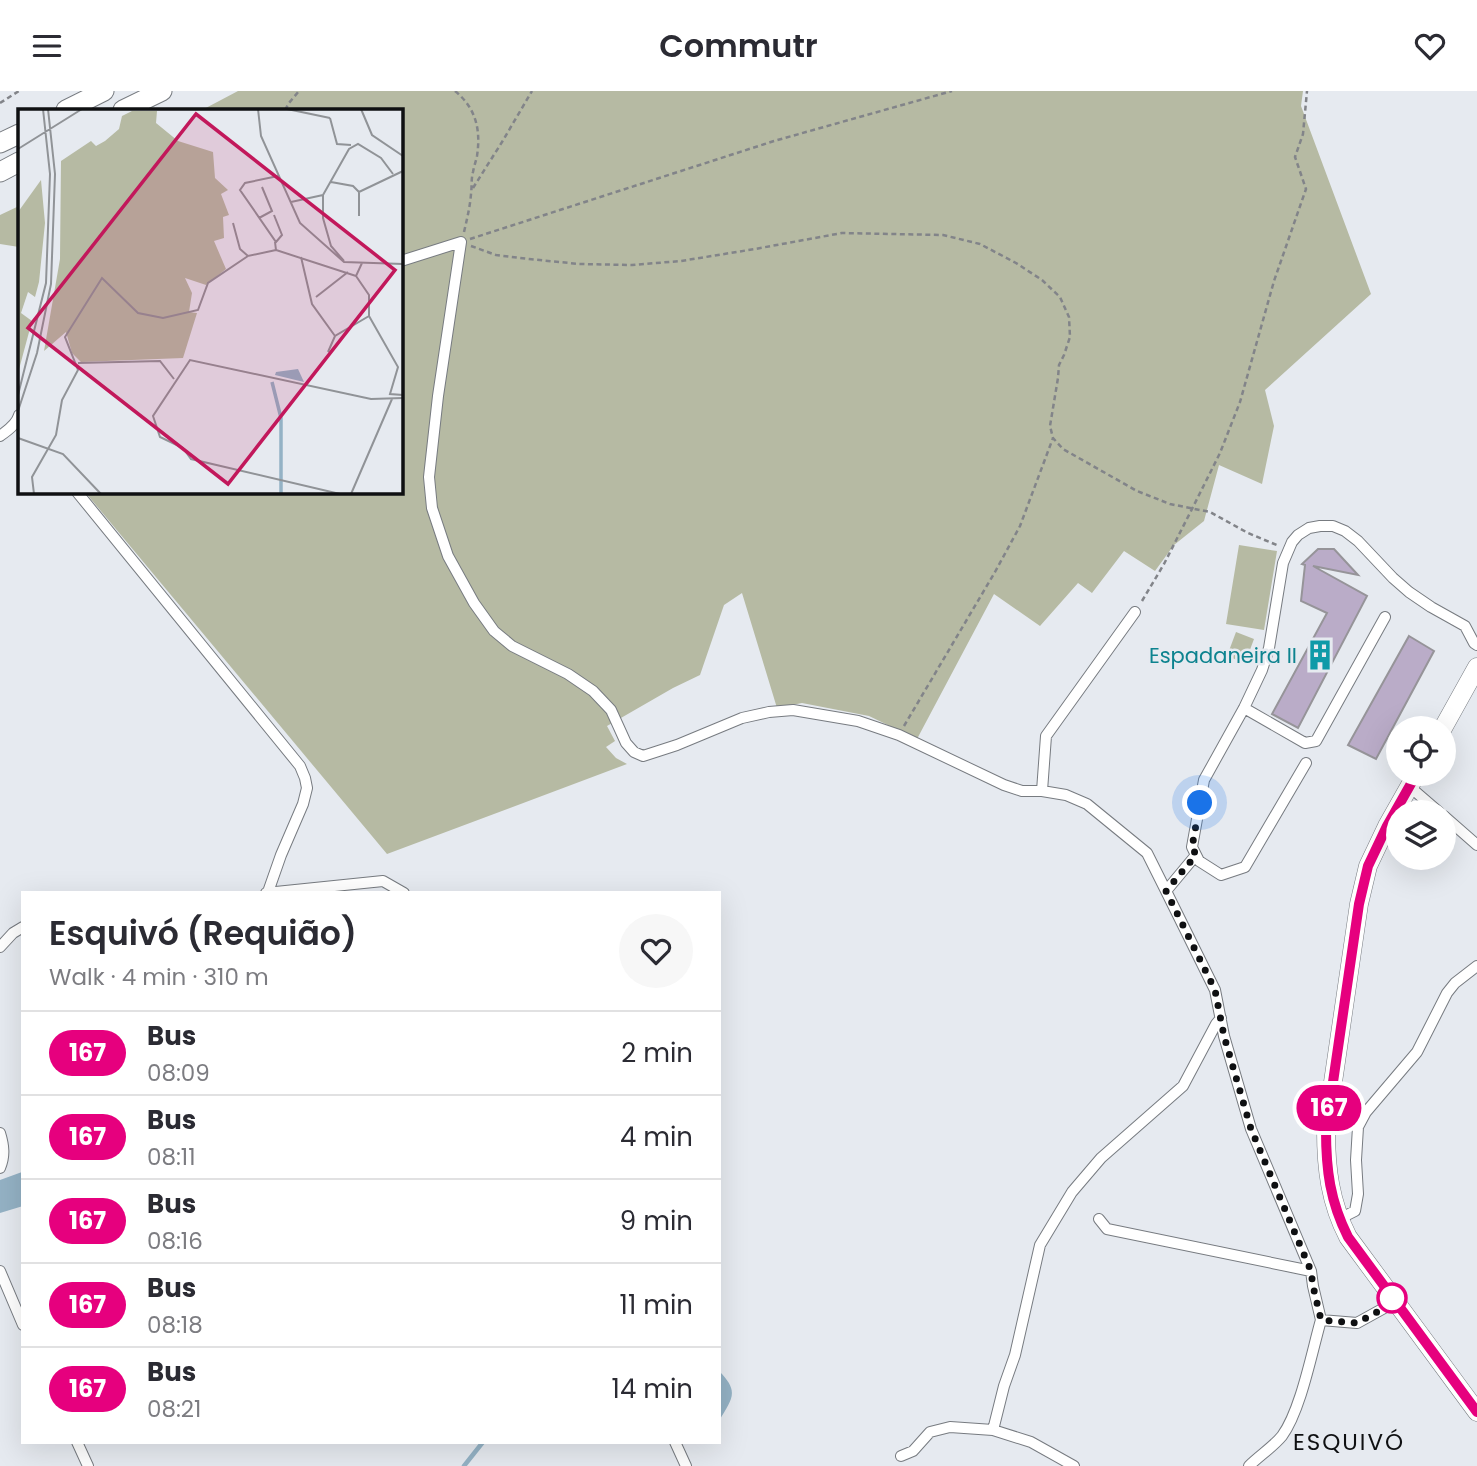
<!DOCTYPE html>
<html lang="en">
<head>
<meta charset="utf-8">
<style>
  body { margin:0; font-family:Poppins,sans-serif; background:#f7f7f7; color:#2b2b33; height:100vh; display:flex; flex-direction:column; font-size:26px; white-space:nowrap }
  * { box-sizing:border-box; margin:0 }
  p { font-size:23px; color:#7c7c81 }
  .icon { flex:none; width:38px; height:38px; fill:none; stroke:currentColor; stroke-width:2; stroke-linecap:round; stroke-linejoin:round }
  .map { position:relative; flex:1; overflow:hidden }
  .details { position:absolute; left:21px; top:800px; width:700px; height:553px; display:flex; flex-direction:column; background:#fff; border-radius:0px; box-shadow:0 7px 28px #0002 }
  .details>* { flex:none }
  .badge { padding:0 14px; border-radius:23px; font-size:24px; line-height:46px }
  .tools { position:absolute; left:1386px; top:625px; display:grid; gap:14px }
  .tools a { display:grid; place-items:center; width:70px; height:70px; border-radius:50%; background:#fff; box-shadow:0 7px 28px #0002; font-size:35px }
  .you { position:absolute; width:35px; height:35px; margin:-18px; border:5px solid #fff; border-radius:50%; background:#1a73e8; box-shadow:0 0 0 10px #1a73e833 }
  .map>.badge { position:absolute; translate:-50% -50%; box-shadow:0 0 0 4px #fff }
  .round { display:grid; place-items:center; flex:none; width:74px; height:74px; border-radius:37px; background:#f7f7f7 }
  .head { display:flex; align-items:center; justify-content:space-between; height:119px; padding:0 28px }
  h1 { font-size:33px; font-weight:600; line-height:52px }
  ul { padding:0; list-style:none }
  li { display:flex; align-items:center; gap:21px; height:84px; padding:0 28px; border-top:2px solid #e1e1e2 }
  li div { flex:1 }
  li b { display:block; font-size:26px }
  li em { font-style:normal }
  li .badge { min-width:77px; font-weight:700; text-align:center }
  header { display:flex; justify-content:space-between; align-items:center; height:91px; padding:0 28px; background:#fff; font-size:32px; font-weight:600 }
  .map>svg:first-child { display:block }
  .green { fill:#b6baa3 }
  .water { fill:#94b2c5 }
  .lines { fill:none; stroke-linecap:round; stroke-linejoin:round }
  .stream { stroke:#94b2c5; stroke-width:4.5 }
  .building { fill:#baacc8; stroke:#969499; stroke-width:2 }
  .minor-casing { stroke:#777b80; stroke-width:12 }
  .primary-casing { stroke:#777b80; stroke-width:19 }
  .motorway-casing { stroke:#777b80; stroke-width:21 }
  .path { stroke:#828489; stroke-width:2.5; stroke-dasharray:5 3.5; stroke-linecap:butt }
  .minor { stroke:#fff; stroke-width:10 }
  .primary { stroke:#fff; stroke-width:18 }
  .motorway { stroke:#fff; stroke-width:19 }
  .line-casing { stroke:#fff; stroke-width:16 }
  .line { stroke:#e6007e; stroke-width:10 }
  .walk { stroke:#0f1012; stroke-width:7; stroke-dasharray:0 12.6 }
  .stop-dot { fill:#fff; stroke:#e6007e; stroke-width:3.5 }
  .labels { text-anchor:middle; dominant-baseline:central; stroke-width:5; stroke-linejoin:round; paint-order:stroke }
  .culture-label { font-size:21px; fill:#0d838f; stroke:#e6eaf0; text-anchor:end }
  .neighbourhood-label { font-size:23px; letter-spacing:2px; fill:#0f1012; stroke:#e6eaf0 }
  .inset-river { fill:none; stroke:#94b2c5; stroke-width:3.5 }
  .inset-road { fill:none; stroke:#909397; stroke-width:2 }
  .view { fill:#c2185b; fill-opacity:0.15; stroke:#c2185b; stroke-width:3.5 }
  .inset-edge { fill:none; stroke:#0f1012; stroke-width:3.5 }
</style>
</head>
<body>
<header><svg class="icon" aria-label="menu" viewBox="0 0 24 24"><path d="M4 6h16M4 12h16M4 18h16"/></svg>Commutr<svg class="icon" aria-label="heart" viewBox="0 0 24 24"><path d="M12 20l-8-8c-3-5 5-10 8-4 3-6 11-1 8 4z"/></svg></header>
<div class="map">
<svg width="1477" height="1375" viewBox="0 0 1477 1375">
  <rect width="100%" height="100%" fill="#e6eaf0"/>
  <path class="green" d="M238 0H1303L1301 15 1371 203 1265 299 1274 335 1262 393 1219 374 1204 430 1174 454 1155 480 1124 460 1092 502 1078 492 1040 535 994 503 917 648 869 625 802 612 777 617 742 502 724 514 700 584 673 597 607 635 615 650 606 656 616 667 627 673 387 763 85 401H401V19H202Z
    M19 115V156L0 153V124Z
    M1239 454 1277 460 1264 539 1226 533Z
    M1236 541 1254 548 1245 572 1227 565Z"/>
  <path class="water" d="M22 1081 23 1115 0 1122V1089Z
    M719 1280C740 1301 732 1307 719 1330Z"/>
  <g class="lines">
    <path class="stream" d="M464 1375 483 1351"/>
  </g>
  <path class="building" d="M1318 458H1334L1358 484 1313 475 1367 505 1298 637 1272 623 1327 522 1301 510 1305 474 1302 473Z
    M1409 545 1434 560 1376 668 1348 654Z"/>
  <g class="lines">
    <g class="minor-casing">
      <path id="minor" d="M401 170 461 151 438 305 429 386 432 417 448 465 474 512 494 540 512 555 568 583 593 600 611 619 626 652 634 661 643 665 677 654 742 627 769 621 793 619 858 630 899 644 1004 694 1022 700H1042
        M0 345C7 340 17 333 19 324
        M77 401 300 675 305 687 307 697 303 713 281 764 268 801
        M1135 521 1046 645 1042 700 1066 704 1087 713 1147 762 1166 800
        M1244 617 1305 652 1316 650 1385 526
        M1306 672 1245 776 1221 784 1199 770 1192 756 1204 689 1244 617 1262 579 1269 557 1283 472 1292 451 1298 444 1309 437 1320 435H1333L1345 440 1358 450 1393 487 1409 501 1431 516 1465 535 1474 552 1477 554
        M1410 696 1439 721
        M1444 725 1477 754
        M1196 764 1166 800 1215 899 1224 945 1251 1038 1311 1180 1313 1195 1321 1229 1357 1232 1395 1211
        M266 802 383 790 404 802
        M0 856 13 842 23 836
        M0 1042C4 1055 5 1065 0 1077
        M1099 1128 1107 1138 1311 1180
        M1339 1128 1355 1120 1358 1103 1356 1069 1358 1036 1366 1021 1417 961 1447 902 1455 892 1477 875
        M0 1180 23 1234
        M993 1339 1004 1295 1015 1264 1040 1154 1072 1101 1101 1067 1183 995 1216 933 1221 927
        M77 1351 88 1375
        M675 1351 686 1375
        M901 1365 913 1360 930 1341 950 1336 993 1339 1031 1351 1074 1375
        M1249 1375C1259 1365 1273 1356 1282 1345 1301 1319 1312 1260 1321 1229"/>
    </g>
    <g class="primary-casing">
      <path id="primary" d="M1443 637 1477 576
        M1417 682 1387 735 1368 775 1359 813 1326 1039C1326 1078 1330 1111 1348 1146L1477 1321"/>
    </g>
    <g class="motorway-casing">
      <path id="motorway" d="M66 19 104 0
        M123 19 162 0
        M0 52 19 43
        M0 81 19 71"/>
    </g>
    <path class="path" d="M455 0C476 17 481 39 477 65 476 70 474 75 473 81 471 88 472 96 471 103 470 116 467 128 464 141
      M0 12 19 0
      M285 19 289 12 299 0
      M473 97 502 51 532 0
      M470 148 774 50 952 0
      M471 155 496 164 529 168 579 173 632 174 681 170 755 158 842 142 943 144 980 153 1016 172 1042 189 1060 206 1069 226 1070 246 1064 264 1059 274 1058 287 1050 335 1053 347 1063 358 1137 400 1170 413 1210 421 1248 442 1279 455
      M1142 510 1164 473 1193 416 1220 362 1240 311 1274 190 1306 98 1295 66 1303 43 1307 0
      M904 635 995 481 1020 435 1053 347"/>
    <use href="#minor" class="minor"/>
    <use href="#primary" class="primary"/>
    <use href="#motorway" class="motorway"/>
  </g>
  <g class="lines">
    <g class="line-casing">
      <path id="line" d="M1417 682 1387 735 1368 775 1359 813 1326 1039C1326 1079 1330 1110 1348 1146L1477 1321"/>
    </g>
    <use href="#line" class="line"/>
    <path class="walk" d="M1200 712 1192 756 1196 764 1166 800 1215 899 1224 945 1251 1038 1311 1180 1313 1195 1321 1229 1357 1232 1395 1211 1392 1207"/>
  </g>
  <defs>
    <g id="building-bare" transform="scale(2.415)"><path d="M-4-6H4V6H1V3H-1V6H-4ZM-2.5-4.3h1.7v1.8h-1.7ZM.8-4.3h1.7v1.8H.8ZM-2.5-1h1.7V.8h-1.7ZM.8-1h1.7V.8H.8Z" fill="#0f9aa8" stroke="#e6eaf0" stroke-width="2.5" paint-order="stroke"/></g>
  </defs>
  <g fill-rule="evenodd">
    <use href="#building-bare" x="1320" y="564"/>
  </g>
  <circle class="stop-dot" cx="1392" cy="1207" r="14"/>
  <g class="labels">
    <g class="culture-label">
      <text x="1297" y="564">Espadaneira II</text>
    </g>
    <g class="neighbourhood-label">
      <text x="1349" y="1351">ESQUIVÓ</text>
    </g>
  </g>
  <g transform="translate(18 18)">
    <rect width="385" height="385" fill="#e6eaf0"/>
    <path d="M114 2H139L138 14 160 32 195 43 197 69 210 81 203 85 211 106 205 108 206 129 196 132 208 160 188 176 167 169 174 184 171 203 179 204 165 249 63 253 54 244 48 223 26 242 42 150 43 52 73 32 78 37 87 32 101 20 104 7ZM23 71 27 114 21 173 17 188 10 183 3 204 14 212 0 264V103Z" fill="#b6baa3"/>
    <path d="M280 260 286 273 257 266 258 263Z" fill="#94b2c5"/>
    <path class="inset-river" d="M254 273 263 309V385"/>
    <path class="inset-road" d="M240 0 243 27 282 114 326 153 385 155M269 0 312 9M343 0 354 26 385 47M312 9 319 35 333 36M0 40 64 0M313 73 335 77 341 83 385 62M341 83V107M273 93 305 86M256 106 264 126 258 133 222 81 227 74 260 67M241 109 254 102 244 78M215 114 222 140 230 147 258 141M257 133 258 141 338 167 344 154M283 148 294 195 317 227M326 152 313 137 305 109V86L331 40 340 35 363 49 375 65M298 188 330 163M351 207 380 258 372 285 385 286M310 243 317 227 351 207V186L338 167M60 254 142 252 156 270M0 286 28 174 32 65 25 0M0 302 19 244 33 175 37 65 30 0M0 329 45 345 83 385M16 385 14 368 38 326 44 291 60 261 47 228 84 169 120 204 145 209 180 201 190 174 230 147M322 385 173 350 165 339 142 328 135 307 172 251 353 290 385 289M333 385 374 290"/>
    <path class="view" d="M178 5 377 161 210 375 10 219Z"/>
    <rect width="385" height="385" class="inset-edge"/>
  </g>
</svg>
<div class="tools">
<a><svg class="icon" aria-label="locate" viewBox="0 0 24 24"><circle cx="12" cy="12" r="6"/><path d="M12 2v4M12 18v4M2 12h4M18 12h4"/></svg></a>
<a><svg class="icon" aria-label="layers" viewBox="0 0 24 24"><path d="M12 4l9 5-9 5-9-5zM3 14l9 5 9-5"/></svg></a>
</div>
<div class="you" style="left:1200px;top:712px"></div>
<b class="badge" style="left:1329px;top:1017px;background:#e6007e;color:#fff">167</b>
<section class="details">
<div class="head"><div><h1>Esquivó (Requião)</h1><p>Walk · 4 min · 310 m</p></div><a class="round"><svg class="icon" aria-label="heart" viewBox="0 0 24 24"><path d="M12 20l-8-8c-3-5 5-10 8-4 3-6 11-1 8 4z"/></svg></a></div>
<ul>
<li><span class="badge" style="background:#e6007e;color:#fff">167</span><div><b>Bus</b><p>08:09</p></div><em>2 min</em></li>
<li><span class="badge" style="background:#e6007e;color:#fff">167</span><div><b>Bus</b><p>08:11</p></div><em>4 min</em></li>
<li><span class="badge" style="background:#e6007e;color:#fff">167</span><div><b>Bus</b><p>08:16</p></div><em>9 min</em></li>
<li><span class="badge" style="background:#e6007e;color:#fff">167</span><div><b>Bus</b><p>08:18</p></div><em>11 min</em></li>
<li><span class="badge" style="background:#e6007e;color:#fff">167</span><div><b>Bus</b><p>08:21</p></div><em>14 min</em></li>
</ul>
</section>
</div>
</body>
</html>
